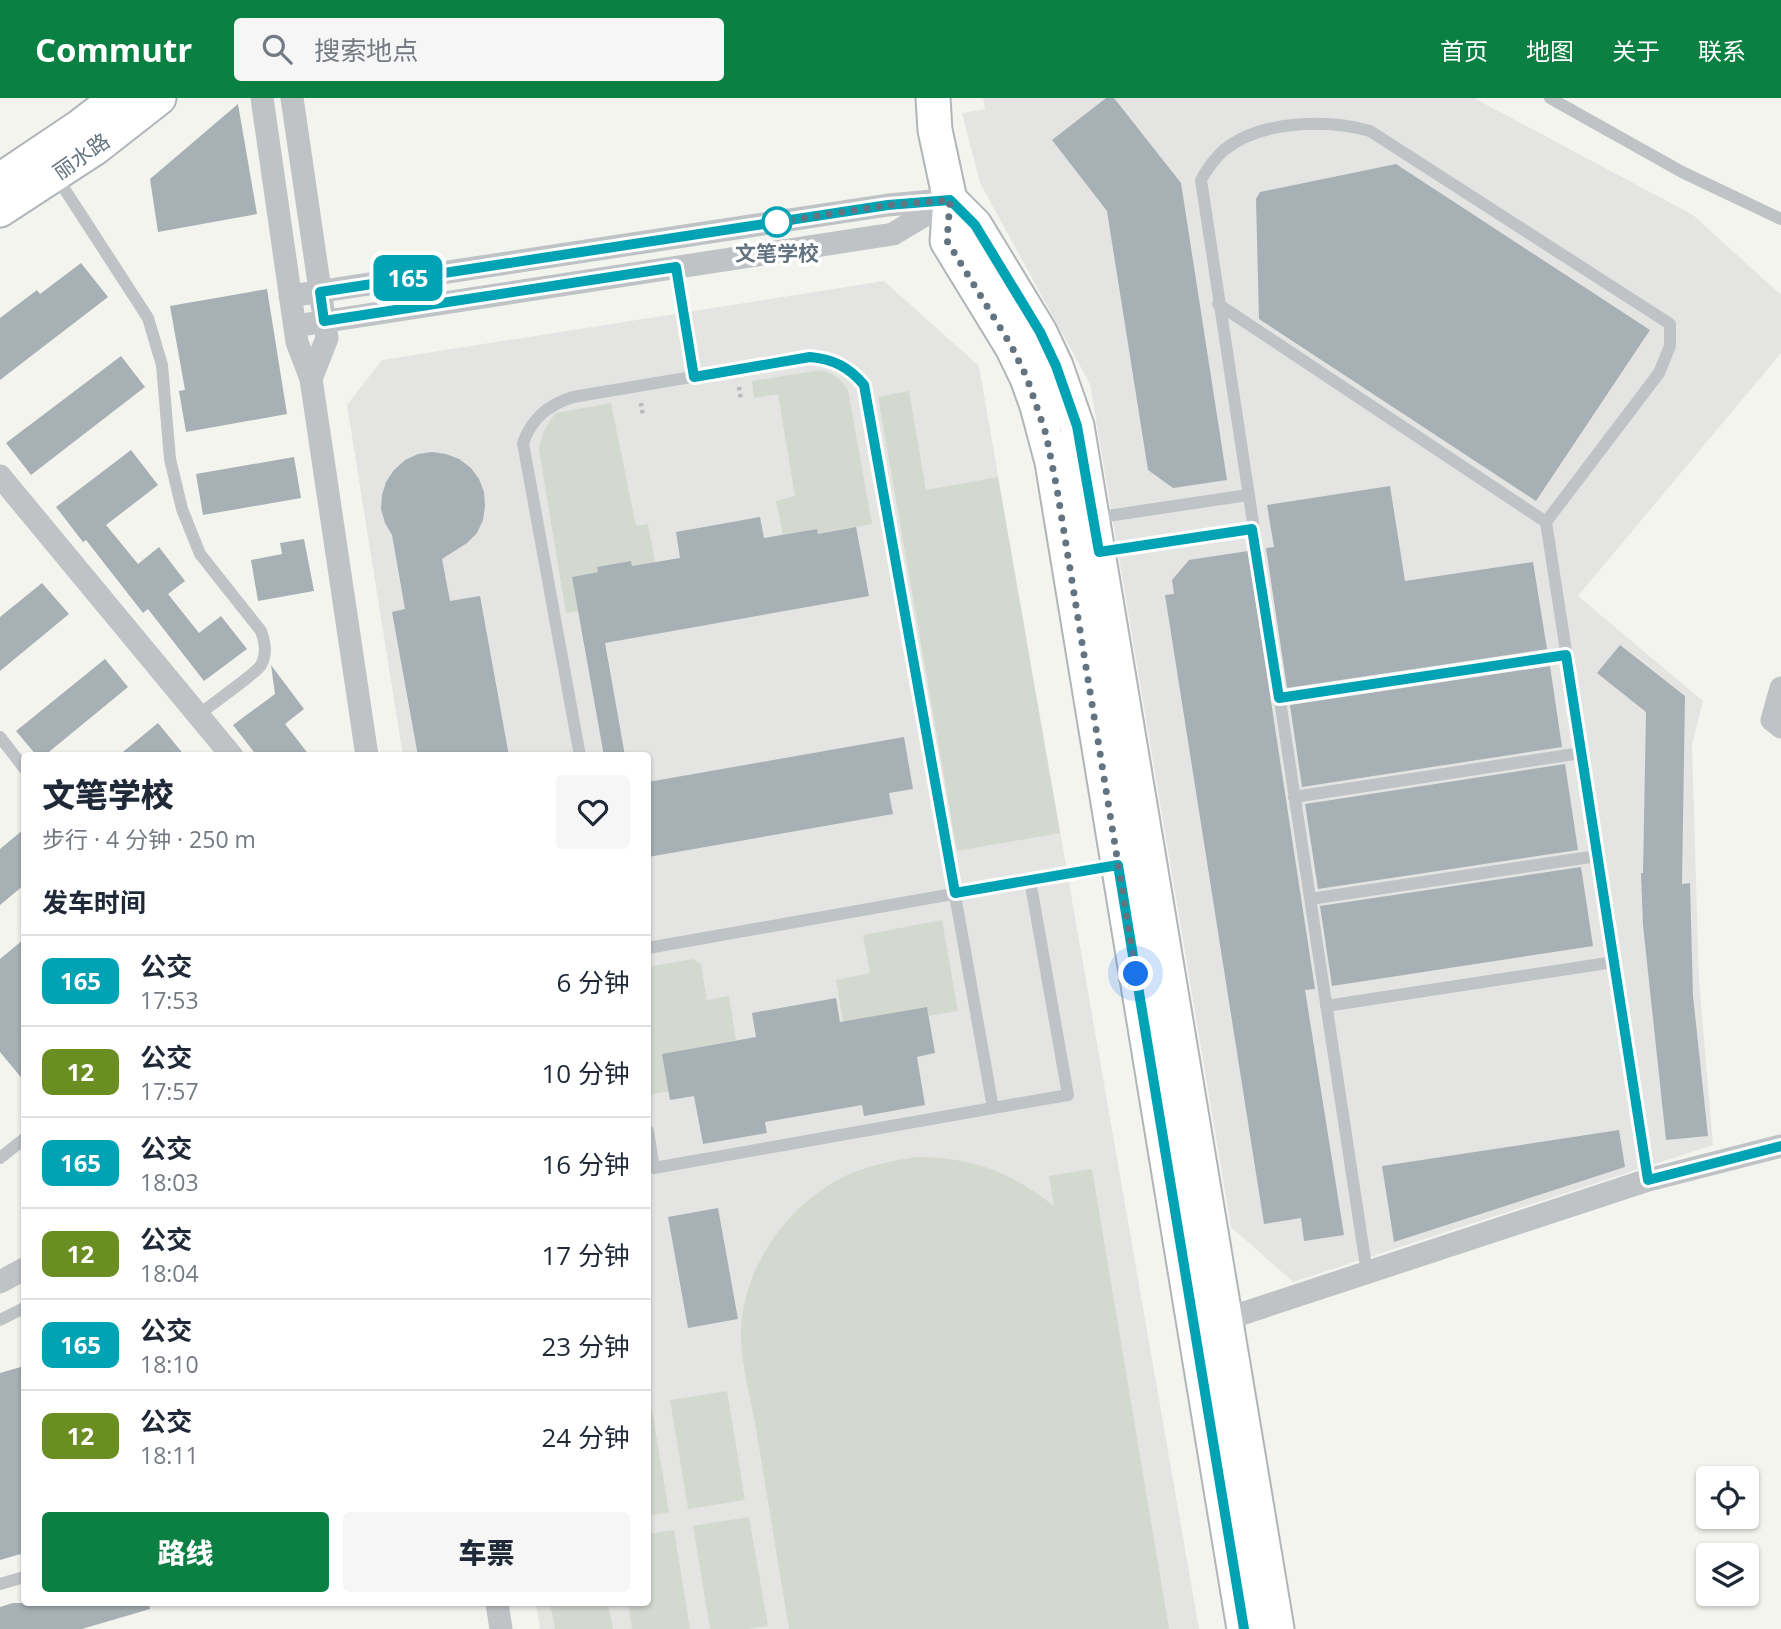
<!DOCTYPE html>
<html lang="zh">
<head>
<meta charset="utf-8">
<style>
  body { margin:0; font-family:"Open Sans","Noto Sans SC",sans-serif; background:#f6f6f7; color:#1f2937; height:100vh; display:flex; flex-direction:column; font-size:26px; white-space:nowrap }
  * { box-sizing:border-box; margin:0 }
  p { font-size:23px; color:#747a83 }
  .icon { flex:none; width:38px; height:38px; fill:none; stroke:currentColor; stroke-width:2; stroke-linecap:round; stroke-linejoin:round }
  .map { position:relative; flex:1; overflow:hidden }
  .details { position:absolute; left:21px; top:654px; width:630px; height:854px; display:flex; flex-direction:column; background:#fff; border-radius:7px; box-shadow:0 2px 5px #0004 }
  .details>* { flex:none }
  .badge { padding:0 14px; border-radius:10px; font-size:24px; line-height:46px }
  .fabs { position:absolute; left:1696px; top:1368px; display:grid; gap:14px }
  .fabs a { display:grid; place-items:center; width:63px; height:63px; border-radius:7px; background:#fff; box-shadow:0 2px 5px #0004; font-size:35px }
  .you { position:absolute; width:35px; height:35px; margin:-18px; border:5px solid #fff; border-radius:50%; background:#1a73e8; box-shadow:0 0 0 10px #1a73e833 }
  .map>.badge { position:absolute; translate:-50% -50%; box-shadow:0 0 0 4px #fff }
  h2 { padding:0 21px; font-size:26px; line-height:63px }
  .round { display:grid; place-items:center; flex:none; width:74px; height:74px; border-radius:7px; background:#f6f6f7 }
  .overview { display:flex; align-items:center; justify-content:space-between; height:119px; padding:0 21px }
  h1 { font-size:33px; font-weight:800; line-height:52px }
  .action { display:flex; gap:14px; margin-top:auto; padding:14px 21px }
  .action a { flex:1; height:80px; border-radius:7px; background:#0b8043; color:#fff; font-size:28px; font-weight:800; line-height:80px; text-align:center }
  .action a+a { background:#f6f6f7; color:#1f2937 }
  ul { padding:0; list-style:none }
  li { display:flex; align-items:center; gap:21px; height:91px; padding:0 21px; border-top:2px solid #e0e1e3 }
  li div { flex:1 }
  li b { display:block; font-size:26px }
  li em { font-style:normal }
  li .badge { min-width:77px; font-weight:700; text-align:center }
  header { display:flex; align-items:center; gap:42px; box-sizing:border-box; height:98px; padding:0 35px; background:#0b8043; color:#fff }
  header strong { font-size:33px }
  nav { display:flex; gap:38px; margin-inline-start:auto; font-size:24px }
  .search { width:490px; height:63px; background:#f6f6f7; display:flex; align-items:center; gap:18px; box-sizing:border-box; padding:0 24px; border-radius:7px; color:#747a83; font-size:26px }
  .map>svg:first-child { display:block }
  .built { fill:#e4e5e3 }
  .green { fill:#d3d9cf }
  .building { fill:#a7b0b4 }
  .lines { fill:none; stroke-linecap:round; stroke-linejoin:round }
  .secondary-casing { stroke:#afb5b9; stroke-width:37 }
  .path { stroke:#b9bbbd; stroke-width:4.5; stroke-dasharray:3.5 3.5; stroke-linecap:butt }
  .lane { stroke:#bfc3c6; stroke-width:12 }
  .street { stroke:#bfc3c6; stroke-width:23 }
  .secondary { stroke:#fff; stroke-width:33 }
  .line-casing { stroke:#fff; stroke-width:16 }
  .line { stroke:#00a3b4; stroke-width:10 }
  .walk { stroke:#637480; stroke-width:7; stroke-dasharray:0 12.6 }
  .stop-dot { fill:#fff; stroke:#00a3b4; stroke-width:3.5 }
  .labels { text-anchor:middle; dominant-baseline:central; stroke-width:7; stroke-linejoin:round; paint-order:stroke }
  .street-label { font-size:21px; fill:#637480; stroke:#fff }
  .stop-label { font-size:21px; font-weight:bold; fill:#637480; stroke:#fff }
</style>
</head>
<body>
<header>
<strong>Commutr</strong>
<div class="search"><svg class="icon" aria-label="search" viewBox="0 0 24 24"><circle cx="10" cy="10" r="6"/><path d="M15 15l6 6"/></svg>搜索地点</div>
<nav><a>首页</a><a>地图</a><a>关于</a><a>联系</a></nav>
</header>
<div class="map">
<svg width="1781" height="1531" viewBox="0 0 1781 1531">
  <rect width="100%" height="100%" fill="#f4f4ef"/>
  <path class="built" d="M983 0H1474L1693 117 1781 197V255L1578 498 1703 603 1692 647 1699 883 1713 1047 1293 1184 1231 1129 1090 286 980 85 962 15 985 11Z
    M884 183 979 268 1199 1531H540L536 1505H648V658H403L347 307 382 262Z"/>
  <path class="green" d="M822 272C834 276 841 281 848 292L872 426 818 436 817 431 783 437 776 403 795 398 778 296 754 300 752 283Z
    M909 293 926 392 998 379 1060 735 957 753 878 299Z
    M611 305 636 428 648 426 655 464 632 468 631 463 598 474 572 479 578 513 566 515 539 352C541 337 546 327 556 315Z
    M942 822 958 913 929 918 926 909 843 924 836 882 870 875 863 837Z
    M693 861 701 866 707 902 729 898 736 942 663 956 669 993 648 997V869Z
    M917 1059C973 1060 1010 1073 1054 1108L1049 1078 1092 1071 1169 1531H789C778 1464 767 1398 756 1331 751 1302 742 1271 741 1241 739 1174 786 1107 845 1078 868 1067 892 1063 917 1059Z
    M727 1293 745 1402 688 1411 670 1302Z
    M648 1306H651L669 1414 648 1418Z
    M749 1419 768 1528 747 1531H710L693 1428Z
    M674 1432 690 1531H632L628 1505H648V1436Z
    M550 1505H608L613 1531H555Z"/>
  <path class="building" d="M1106 0H1114L1181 85 1227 382 1173 390 1148 372 1107 113 1052 42Z
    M238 6 257 116 158 134 150 81Z
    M1396 66 1650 232 1536 403 1259 221 1256 101 1260 94Z
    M81 165 108 199 0 282V220L37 192 40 196Z
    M267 191 287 316 186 334 179 293 185 292 170 208Z
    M121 258 145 289 31 377 6 345Z
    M131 352 158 387 106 427 138 466 159 449 185 483 168 496 199 535 221 518 247 551 204 583 148 511 143 515 86 442 83 444 56 409Z
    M432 354 446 356 459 361 471 370 479 381 484 394 485 408 483 422 477 435 467 445 442 461 450 503 480 498 509 658H418L392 514 405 511 392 437 385 425 381 411 382 397 386 384 394 372 405 362 418 356Z
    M294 359 301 400 203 417 196 376Z
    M1390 388 1405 483 1533 464 1547 551 1287 590 1266 450 1274 449 1267 407Z
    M760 419 764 440 817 431 818 436 856 429 869 498 605 545 625 658H604L572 479 598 474 597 469 631 463 632 468 680 460 676 434Z
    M304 441 314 493 258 503 251 462 282 456 280 445Z
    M1248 453 1315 891 1305 892 1344 1137 1304 1143 1301 1120 1264 1126 1165 497 1174 496 1172 482 1189 462Z
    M42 485 69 516 0 573V519Z
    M1620 547 1685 598 1682 786 1690 785 1693 898 1708 1038 1666 1042 1643 827 1641 775H1643L1646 614 1597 575Z
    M105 561 128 589 44 658H37L16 633Z
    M271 567 304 611 285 626 310 658H257L233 627 275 596Z
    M1550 568 1562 649 1302 689 1290 607Z
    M158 625 185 658H118Z
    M904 639 913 691 889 695 893 716 648 759V684Z
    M1565 666 1578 752 1318 791 1305 706Z
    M24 731V787L0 807V751Z
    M1581 769 1593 848 1332 888 1320 808Z
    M24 841V983L0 954V861Z
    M836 900 840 924 927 909 935 955 917 959 925 1007 864 1018 862 1007 765 1024 767 1035 703 1046 694 998 670 1002 662 956 756 939 752 915Z
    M1619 1032 1625 1069 1394 1144 1382 1068Z
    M718 1110 738 1221 688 1230 668 1119Z
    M24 1268V1455L0 1462V1275Z
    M13 1505H149L150 1511 82 1531H0V1509Z"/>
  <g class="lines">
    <g class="secondary-casing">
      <path id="secondary" d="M933 0 935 32 950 102 947 143 1012 249 1027 280 1037 308 1052 364 1244 1531
        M0 82 79 29 117 0
        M950 102 975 127 1040 234 1056 268 1077 328 1277 1531
        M0 112 95 50 159 0"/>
    </g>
    <path class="path" d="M739 289 741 302
      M641 305 643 318"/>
    <path class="lane" d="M1550 0 1682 74 1781 121
      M56 78 148 220 162 267 170 361 182 411 200 456 261 533C265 544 267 557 261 567 256 576 209 608 198 617
      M676 169 694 279
      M1218 206 1546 424
      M1094 420 1248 397
      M1101 454 1253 431
      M1279 600 1566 557
      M0 639 24 670
      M580 658 523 345C532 320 548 307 573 299L810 259C833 261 849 269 864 287L993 1010 654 1070 648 1033
      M1294 699 1581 655
      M1310 801 1597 758
      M648 850 1116 767
      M1326 908 1614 864
      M993 1010 1068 997 1030 782
      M0 1060 24 1041
      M1367 1175 1201 82C1207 71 1214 61 1224 52 1261 22 1327 21 1370 33L1670 226V248L1659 275 1546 424 1648 1082
      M0 1222 24 1210
      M0 1486 24 1479"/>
    <path class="street" d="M262 0 297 244 311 281 367 658
      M292 0 327 240 311 281
      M290 198 888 107 943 102
      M295 228 893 136 950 102
      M0 378 232 658
      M1781 590 1772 622 1781 629
      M0 1184 24 1171
      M1226 1221 1648 1082 1781 1048
      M497 1505 501 1531"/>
    <use href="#secondary" class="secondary"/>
  </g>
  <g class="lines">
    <g class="line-casing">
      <path id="line" d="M1244 1531 1118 767 955 795 864 287C849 269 833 261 810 259L694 279 676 169 324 223 320 194 888 107 950 102 975 127 1040 234 1056 268 1077 328 1099 454 1252 431 1279 600 1566 557 1648 1082 1781 1048"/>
    </g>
    <use href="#line" class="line"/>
    <path class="walk" d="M777 124 772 125 888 107 950 102 947 143 1012 249 1027 280 1046 336 1057 391 1136 876"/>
  </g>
  <circle class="stop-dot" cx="777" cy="124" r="14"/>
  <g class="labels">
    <g class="street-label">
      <text transform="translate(81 58) rotate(-35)">丽水路</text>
    </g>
    <g class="stop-label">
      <text x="777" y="155">文笔学校</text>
    </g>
  </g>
</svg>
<div class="fabs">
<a><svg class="icon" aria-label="locate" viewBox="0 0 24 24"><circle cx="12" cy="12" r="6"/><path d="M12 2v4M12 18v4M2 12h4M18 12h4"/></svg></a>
<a><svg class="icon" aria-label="layers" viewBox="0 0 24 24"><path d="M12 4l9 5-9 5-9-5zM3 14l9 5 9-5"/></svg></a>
</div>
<div class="you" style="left:1136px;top:876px"></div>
<b class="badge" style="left:408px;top:180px;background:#00a3b4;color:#fff">165</b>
<section class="details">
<div class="overview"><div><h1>文笔学校</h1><p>步行 · 4 分钟 · 250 m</p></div><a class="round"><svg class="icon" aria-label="heart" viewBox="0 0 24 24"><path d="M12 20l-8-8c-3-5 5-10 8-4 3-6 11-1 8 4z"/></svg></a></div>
<h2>发车时间</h2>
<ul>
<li><span class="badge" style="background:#00a3b4;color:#fff">165</span><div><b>公交</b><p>17:53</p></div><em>6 分钟</em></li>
<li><span class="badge" style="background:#6b8e23;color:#fff">12</span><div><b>公交</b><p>17:57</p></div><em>10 分钟</em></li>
<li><span class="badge" style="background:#00a3b4;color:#fff">165</span><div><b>公交</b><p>18:03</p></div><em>16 分钟</em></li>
<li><span class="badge" style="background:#6b8e23;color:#fff">12</span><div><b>公交</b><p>18:04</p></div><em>17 分钟</em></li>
<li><span class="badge" style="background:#00a3b4;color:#fff">165</span><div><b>公交</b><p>18:10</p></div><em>23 分钟</em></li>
<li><span class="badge" style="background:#6b8e23;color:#fff">12</span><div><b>公交</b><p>18:11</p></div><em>24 分钟</em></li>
</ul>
<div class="action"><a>路线</a><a>车票</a></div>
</section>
</div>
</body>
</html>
